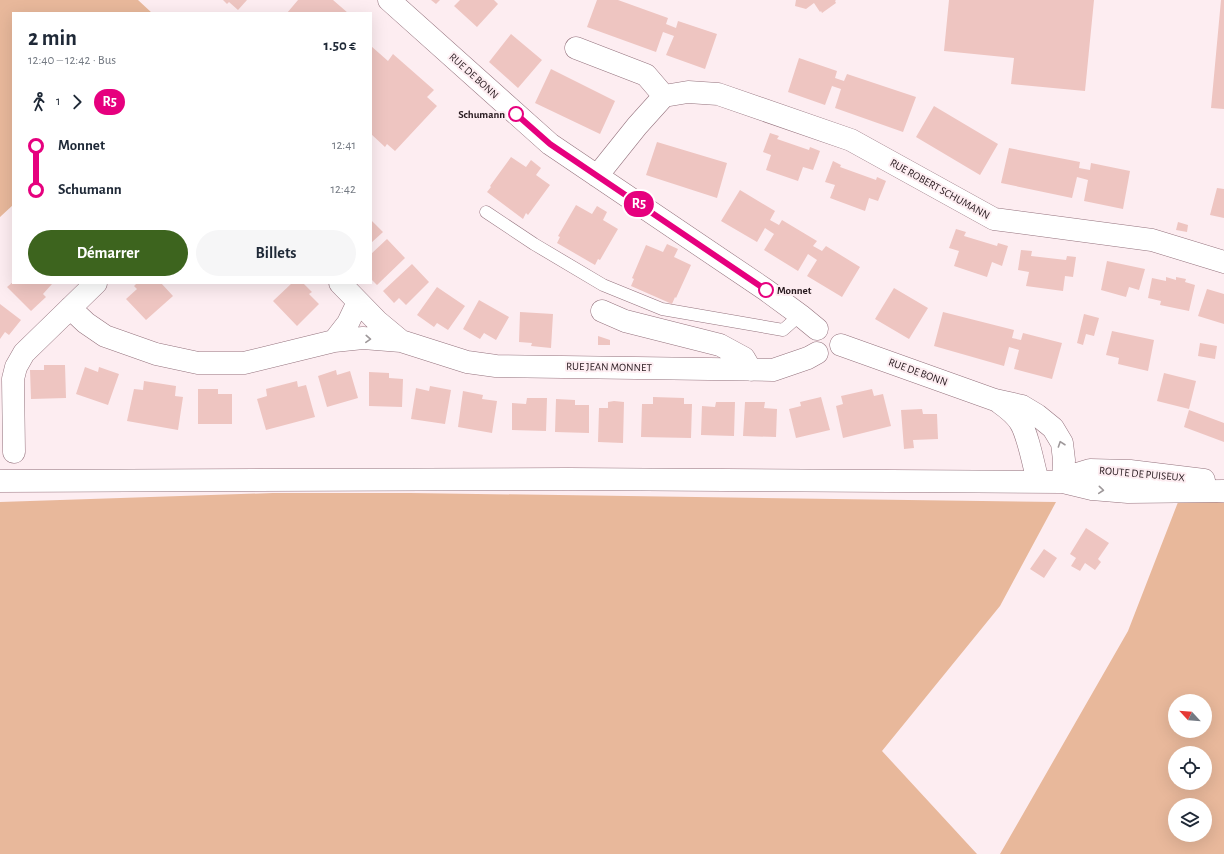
<!DOCTYPE html>
<html lang="fr">
<head>
<meta charset="utf-8">
<style>
  body { margin:0; font-family:"Alegreya Sans",sans-serif; background:#f6f6f7; color:#1f2937; height:100vh; display:flex; flex-direction:column; font-size:15px; white-space:nowrap }
  * { box-sizing:border-box; margin:0 }
  p { font-size:13px; color:#747a83 }
  .icon { flex:none; width:22px; height:22px; fill:none; stroke:currentColor; stroke-width:2; stroke-linecap:round; stroke-linejoin:round }
  .map { position:relative; flex:1; overflow:hidden }
  .side { position:absolute; left:12px; top:12px; width:360px; height:272px; display:flex; flex-direction:column; background:#fff; border-radius:0px; box-shadow:0 4px 16px #0002 }
  .side>* { flex:none }
  .badge { padding:0 8px; border-radius:13px; font-size:14px; line-height:26px }
  .needle { width:26px; rotate:296deg }
  .buttons { position:absolute; left:1168px; top:694px; display:grid; gap:8px }
  .buttons a { display:grid; place-items:center; width:44px; height:44px; border-radius:50%; background:#fff; box-shadow:0 4px 16px #0002; font-size:20px }
  .map>.badge { position:absolute; translate:-50% -50%; box-shadow:0 0 0 2px #fff }
  .legs { display:flex; align-items:center; gap:6px; height:44px; padding:0 16px; font-size:13px }
  .legs p { margin-inline-start:auto }
  .overview { display:flex; align-items:center; justify-content:space-between; height:68px; padding:0 16px }
  h1 { font-size:22px; font-weight:600; line-height:30px }
  .action { display:flex; gap:8px; margin-top:auto; padding:8px 16px }
  .action a { flex:1; height:46px; border-radius:24px; background:#3d641e; color:#fff; font-size:16px; font-weight:600; line-height:46px; text-align:center }
  .action a+a { background:#f6f6f7; color:#1f2937 }
  ul { padding:0 16px; list-style:none }
  li { display:flex; align-items:center; gap:14px; height:44px; font-size:15px }
  li i { display:grid; place-items:center; width:6px; height:100%; margin:0 5px; background:currentColor }
  li i::after { content:''; width:10px; height:10px; margin:-5px; border:3px solid; border-radius:50%; background:#fff }
  li p { margin-inline-start:auto }
  li:first-child i { background:linear-gradient(#0000 50%,currentColor 0) }
  li:last-child i { background:linear-gradient(currentColor 50%,#0000 0) }
  .map>svg:first-child { display:block }
  .green { fill:#e8b89b; fill-rule:evenodd }
  .building { fill:#eec5c1 }
  .lines { fill:none; stroke-linecap:round; stroke-linejoin:round }
  .service-casing { stroke:#94727d; stroke-width:13 }
  .minor-casing { stroke:#94727d; stroke-width:23 }
  .service { stroke:#fff; stroke-width:12 }
  .minor { stroke:#fff; stroke-width:22 }
  .oneway { stroke:#9e989a }
  .line-1-casing { stroke:#fff; stroke-width:9 }
  .line-1 { stroke:#e6007e; stroke-width:6 }
  .stop-1-dot { fill:#fff; stroke:#e6007e; stroke-width:2 }
  .labels { text-anchor:middle; dominant-baseline:central; stroke-width:4; stroke-linejoin:round; paint-order:stroke }
  .street-label { font-size:11px; fill:#281a1f; stroke:#fdedf1 }
  .stop-label { font-size:11px; font-weight:bold; fill:#281a1f; stroke:#fdedf1; text-anchor:end }
</style>
</head>
<body>
<div class="map">
<svg width="1224" height="854" viewBox="0 0 1224 854">
  <rect width="100%" height="100%" fill="#fdedf1"/>
  <path class="green" d="M0 0H138L152 13H13V205L0 217Z
    M273 493H410L1056 502 1000 606 882 751 977 854H0V502Z
    M1180 497 1224 503V854H1000L1128 631ZM1175 701H1205V731H1175ZM1175 753H1205V783H1175ZM1175 805H1205V835H1175Z"/>
  <path class="building" d="M223 0H247L238 10 229 2 227 4Z
    M298 0H333L348 13H287Z
    M431 0H440L436 4Z
    M460 0H494L498 4 477 27 454 6Z
    M597 0H618L668 18 666 24 676 28 678 21 717 34 705 69 666 55 674 36 663 32 656 52 587 27Z
    M796 0H836L835 1 836 3 822 13 821 11 820 12 814 3 806 9 795 6Z
    M949 0H1094L1085 91 1011 84 1014 58 944 51Z
    M1221 0H1224V109L1211 108Z
    M511 34 542 60 518 88 489 62Z
    M371 46 388 61 393 54 434 90 427 97 437 106 395 151 387 144 385 147 371 134Z
    M799 58 837 71 835 78 844 81 847 74 916 97 903 132 835 108 841 89 832 86 825 105 788 92Z
    M551 69 615 101 600 134 535 103Z
    M934 106 998 144 980 175 916 137Z
    M770 133 779 136 777 139 809 150 810 147 820 151 813 170 803 167 798 181 766 170 771 155 763 152Z
    M657 142 727 163 717 198 646 175Z
    M1009 148 1080 162 1079 168 1090 170 1091 163 1130 171 1123 209 1084 201 1088 180 1077 177 1072 198 1001 183Z
    M511 157 526 167 531 160 541 168 536 175 550 185 528 215 526 213 523 219 487 192 491 187 490 186Z
    M833 161 841 165 840 167 876 180 877 177 886 181 878 201 869 198 865 211 830 198 835 185 825 182Z
    M1217 188 1224 189V218L1210 215Z
    M740 190 775 211 770 220 779 225 782 220 817 241 813 246 822 251 826 246 860 267 842 297 807 276 817 260 808 254 798 271 764 250 774 234 765 228 757 242 721 221Z
    M576 205 592 214 597 206 607 212 603 220 618 229 600 260 598 259 595 265 557 243 560 237 558 236Z
    M371 220 383 232 371 243Z
    M1178 222 1188 225 1187 232 1176 230Z
    M956 229 966 232 964 236 997 246 998 243 1008 246 1002 266 992 262 987 277 954 266 959 251 949 248Z
    M387 239 405 258 377 285 371 279V254Z
    M667 244 678 249 674 257 691 265 676 298 675 297 672 304 631 286 634 279 632 278 646 245 663 252Z
    M1021 250 1032 251 1031 256 1066 260 1067 256 1076 257 1073 277 1065 276 1063 291 1026 286 1029 272 1018 270Z
    M1107 261 1145 269 1139 290 1129 287 1126 297 1101 290Z
    M412 264 429 282 406 305 399 298 394 303 383 291Z
    M1166 277 1176 280V277L1186 279 1185 282 1195 285 1189 311 1160 305 1161 301 1148 298 1152 278 1166 281Z
    M13 282V283H51L52 284 43 294 46 297 31 311 7 287Z
    M137 283H161L173 296 146 320 126 299 137 289 134 286Z
    M292 283H303L312 292 309 294 319 304 297 326 273 301Z
    M437 287 465 306 448 330 437 323 434 327 417 315Z
    M894 288 928 308 909 339 875 319Z
    M1207 289 1224 294V324L1198 316Z
    M479 300 509 317 496 340 484 333 480 339 463 329Z
    M0 304 21 320 9 335 5 332 0 339Z
    M520 312 553 314 551 348 531 346 532 343 519 342Z
    M943 312 1014 330 1012 338 1021 340 1023 333 1062 343 1052 379 1014 369 1019 350 1009 347 1004 366 934 346Z
    M1084 314 1099 318 1094 336 1086 334 1083 345 1077 343Z
    M1112 331 1154 340 1148 371 1118 364 1119 358 1106 355Z
    M598 336 610 340V345H598Z
    M1200 343 1217 346 1215 359 1198 356Z
    M44 365H65L66 398 31 399 30 370H44Z
    M85 367 98 372 99 367 119 374 108 405 76 394Z
    M336 370 337 375 350 371 358 398 327 407 318 376Z
    M369 372 389 373V378L403 379 402 407 369 406Z
    M1164 373 1196 381 1189 409 1157 401Z
    M144 381 176 386 175 396 183 397 178 430 127 421 134 389 143 390Z
    M297 381 298 387 306 385 315 417 266 430 257 399 267 396 266 389Z
    M430 386 451 390 445 424 411 419 416 388 429 391Z
    M198 389H218V394H232V424H198Z
    M872 389 874 396 883 394 891 426 843 438 836 406 843 404 841 396Z
    M463 391 483 395 482 399 497 401 492 433 458 427Z
    M653 397 684 398V404H692L691 438 641 437 642 404H653Z
    M821 397 830 430 796 438 789 409 801 406 800 402Z
    M527 398H547L546 431 512 430V403L526 404Z
    M556 399 575 400V405H589V433L555 432Z
    M614 401 624 402 623 443 598 442 599 408H608V402Z
    M716 402H735L734 436 701 435 702 406 715 407Z
    M745 402H765L764 408 777 409 776 437 743 436Z
    M922 409 923 414H937L938 439 913 440 914 448 904 449 901 410Z
    M1189 410 1224 423V442L1184 427Z
    M1086 528 1109 543 1098 559 1101 562 1095 570 1085 563 1080 571 1071 566 1076 558 1070 554Z
    M1044 549 1057 558 1044 578 1030 569Z"/>
  <g class="lines">
    <g class="service-casing">
      <path id="service" d="M486 212 534 244 603 285 662 309 783 330 800 315"/>
    </g>
    <g class="minor-casing">
      <path id="minor" d="M389 0 550 144 766 290 800 315 817 329
        M576 48 646 75 664 96
        M597 176 637 126 664 96 688 92 718 94 851 140 994 219 1152 240 1224 262
        M340 283 377 321 401 341 467 362 496 366 773 370 808 358 817 353
        M70 308 86 323 105 336 156 354 198 363H244L334 341 348 323 358 302
        M602 311 625 321 720 345 744 358 751 370
        M334 341 363 338 401 341
        M841 345 995 400 1022 406 1037 415 1053 428 1062 443 1064 460 1063 482
        M1000 403C1007 408 1015 414 1020 422 1028 434 1034 467 1038 482
        M14 452 13 379 16 367 24 353 96 283
        M0 481 568 479 1063 482 1092 489 1128 492 1224 491
        M1063 482 1077 474 1090 470 1130 471 1204 480"/>
    </g>
    <use href="#service" class="service"/>
    <use href="#minor" class="minor"/>
  </g>
  <defs><path id="oneway-chevron" d="M-2-3.5L2.5 0L-2 3.5" fill="none" stroke-width="1.6" stroke-linecap="round" stroke-linejoin="round"/></defs>
  <g class="oneway">
    <use href="#oneway-chevron" transform="translate(368 339) rotate(3)"/>
    <use href="#oneway-chevron" transform="translate(1061 444) rotate(-109)"/>
    <use href="#oneway-chevron" transform="translate(1101 490) rotate(5)"/>
  </g>
  <g class="lines">
    <g class="line-1-casing">
      <path id="line-1" d="M516 114 550 144 766 290"/>
    </g>
    <use href="#line-1" class="line-1"/>
  </g>
  <g class="stop-1-dot">
    <circle cx="516" cy="114" r="7"/>
    <circle cx="766" cy="290" r="7"/>
  </g>
  <g class="labels">
    <g class="street-label">
      <text transform="translate(474 76) rotate(42)">RUE DE BONN</text>
      <text transform="translate(940 189) rotate(29)">RUE ROBERT SCHUMANN</text>
      <text transform="translate(609 367) rotate(1)">RUE JEAN MONNET</text>
      <text transform="translate(918 372) rotate(20)">RUE DE BONN</text>
      <text transform="translate(1142 474) rotate(5)">ROUTE DE PUISEUX</text>
    </g>
    <g class="stop-label">
      <text x="505" y="114">Schumann</text>
      <text x="777" y="290" text-anchor="start">Monnet</text>
    </g>
  </g>
</svg>
<div class="buttons">
<a><svg class="needle" viewBox="-14 -14 28 28"><path d="M0-13l5 13h-10z" fill="#e53935"/><path d="M0 13l5-13h-10z" fill="#747a83"/></svg></a>
<a><svg class="icon" aria-label="locate" viewBox="0 0 24 24"><circle cx="12" cy="12" r="6"/><path d="M12 2v4M12 18v4M2 12h4M18 12h4"/></svg></a>
<a><svg class="icon" aria-label="layers" viewBox="0 0 24 24"><path d="M12 4l9 5-9 5-9-5zM3 14l9 5 9-5"/></svg></a>
</div>
<b class="badge" style="left:639px;top:204px;background:#e6007e;color:#fff">R5</b>
<section class="side">
<div class="overview"><div><h1>2 min</h1><p>12:40 – 12:42 · Bus</p></div><b>1.50 €</b></div>
<div class="legs"><svg class="icon" aria-label="walk" viewBox="0 0 24 24"><circle cx="13" cy="4" r="2"/><path d="M13 8l-2 6 4 7M11 14l-3 7M7 12l3-4h3l4 4"/></svg>1<svg class="icon" aria-label="forward" viewBox="0 0 24 24"><path d="M9 5l7 7-7 7"/></svg><b class="badge" style="background:#e6007e;color:#fff">R5</b></div>
<ul>
<li><i style="color:#e6007e"></i><b>Monnet</b><p>12:41</p></li>
<li><i style="color:#e6007e"></i><b>Schumann</b><p>12:42</p></li>
</ul>
<div class="action"><a>Démarrer</a><a>Billets</a></div>
</section>
</div>
</body>
</html>
